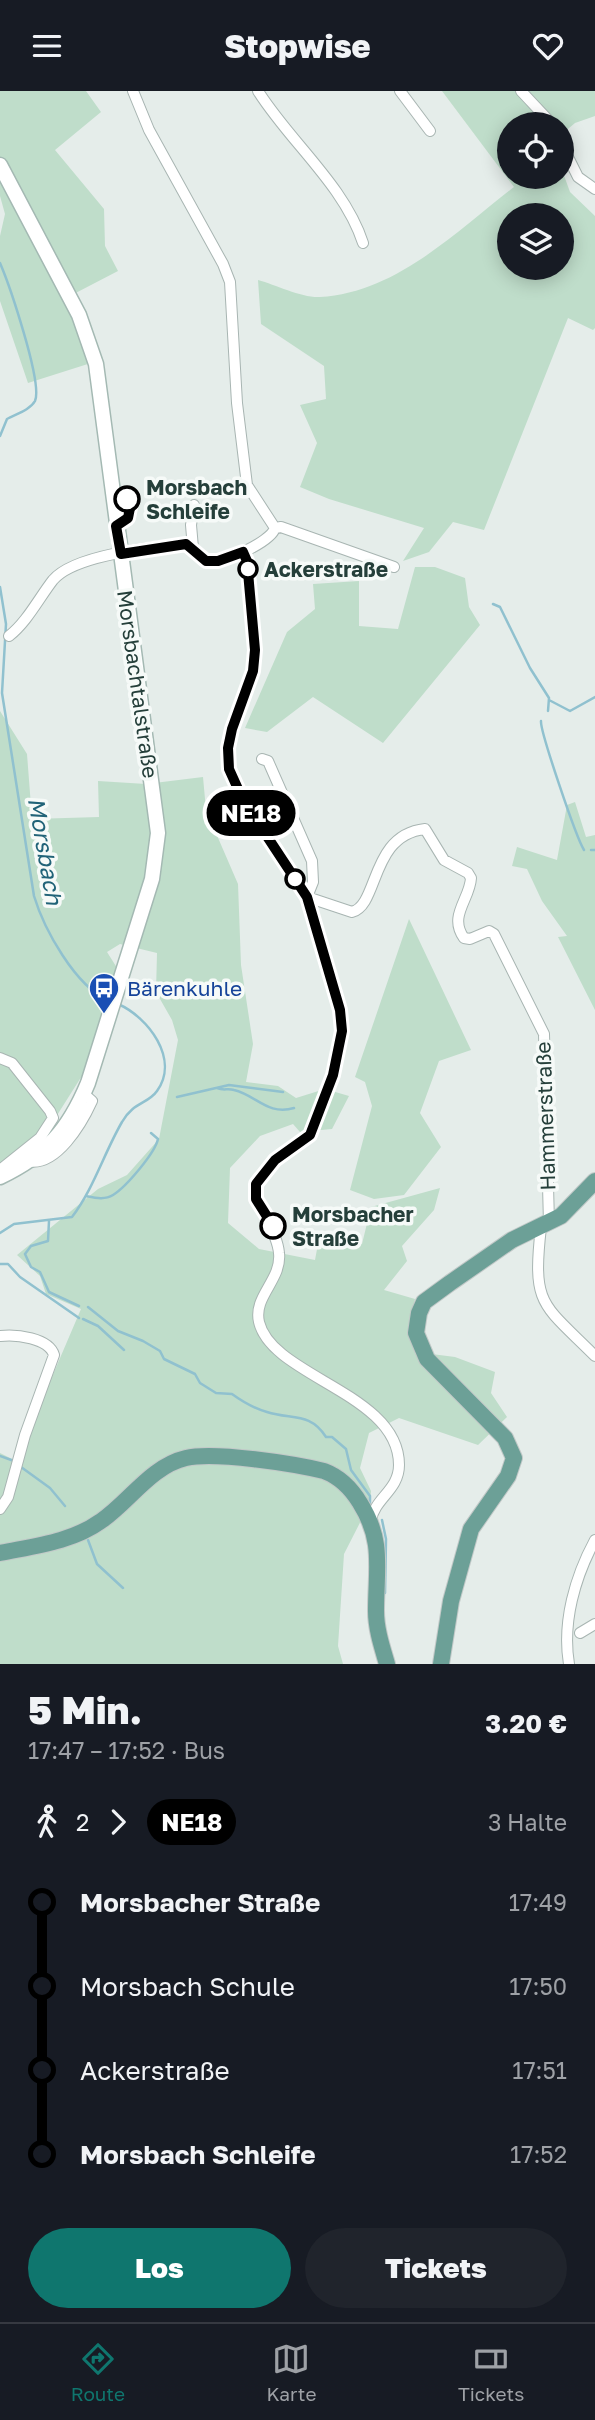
<!DOCTYPE html>
<html lang="de">
<head>
<meta charset="utf-8">
<style>
  body { margin:0; font-family:"Golos Text",sans-serif; background:#20242c; color:#f1f3f6; height:100vh; display:flex; flex-direction:column; font-size:26px; white-space:nowrap }
  * { box-sizing:border-box; margin:0 }
  p { font-size:23px; color:#9ea1a6 }
  .icon { flex:none; width:38px; height:38px; fill:none; stroke:currentColor; stroke-width:2; stroke-linecap:round; stroke-linejoin:round }
  .map { position:relative; height:1573px; overflow:hidden }
  .details { display:flex; flex-direction:column; background:#171b24; flex:1 }
  .details>* { flex:none }
  .badge { padding:0 14px; border-radius:23px; font-size:24px; line-height:46px }
  .tools { position:absolute; left:497px; top:21px; display:grid; gap:14px }
  .tools a { display:grid; place-items:center; width:77px; height:77px; border-radius:50%; background:#171b24; box-shadow:0 4px 18px #0003; font-size:35px }
  .map>.badge { position:absolute; translate:-50% -50%; box-shadow:0 0 0 4px #fff }
  .legs { display:flex; align-items:center; gap:10px; height:77px; padding:0 28px; font-size:23px }
  .legs p { margin-inline-start:auto }
  .overview { display:flex; align-items:center; justify-content:space-between; height:119px; padding:0 28px }
  h1 { font-size:38px; font-weight:800; line-height:52px }
  .action { display:flex; gap:14px; margin-top:auto; padding:14px 28px }
  .action a { flex:1; height:80px; border-radius:42px; background:#0f766e; color:#fff; font-size:28px; font-weight:800; line-height:80px; text-align:center }
  .action a+a { background:#20242c; color:#f1f3f6 }
  ul { padding:0 28px; list-style:none }
  li { display:flex; align-items:center; gap:24px; height:84px; font-size:26px }
  li i { display:grid; place-items:center; width:10px; height:100%; margin:0 9px; background:currentColor }
  li i::after { content:''; width:18px; height:18px; margin:-9px; border:5px solid; border-radius:50%; background:#171b24 }
  li p { margin-inline-start:auto }
  li:first-child i { background:linear-gradient(#0000 50%,currentColor 0) }
  li:last-child i { background:linear-gradient(currentColor 50%,#0000 0) }
  header { display:flex; justify-content:space-between; align-items:center; height:91px; padding:0 28px; background:#171b24; font-size:32px; font-weight:800 }
  .tab-bar { display:flex; justify-content:space-around; align-items:center; height:98px; border-top:2px solid #363941; background:#171b24; font-size:19px; color:#9ea1a6 }
  .tab-bar a { display:grid; justify-items:center; gap:4px }
  .tab-bar .current { color:#0f766e }
  .map>svg:first-child { display:block }
  .green { fill:#bfddca; fill-rule:evenodd }
  .lines { fill:none; stroke-linecap:round; stroke-linejoin:round }
  .stream { stroke:#90c1cf; stroke-width:2.5 }
  .minor-casing { stroke:#a8b5b2; stroke-width:12 }
  .secondary-casing { stroke:#a4b9b3; stroke-width:17 }
  .primary-casing { stroke:#c2c9c8; stroke-width:18 }
  .minor { stroke:#fff; stroke-width:10 }
  .secondary { stroke:#fff; stroke-width:14 }
  .primary { stroke:#6ca097; stroke-width:16 }
  .line-1-casing { stroke:#fff; stroke-width:16 }
  .line-1 { stroke:#000; stroke-width:10 }
  .stop-1-dot { fill:#fff; stroke:#000; stroke-width:3.5 }
  .labels { text-anchor:middle; dominant-baseline:central; stroke-width:7; stroke-linejoin:round; paint-order:stroke }
  .stop-label { font-size:21px; font-weight:bold; fill:#253f3a; stroke:#f6faf8; text-anchor:start }
  .street-label { font-size:21px; fill:#253f3a; stroke:#f6faf8 }
  .transit-label { font-size:21px; fill:#164399; stroke:#f6faf8; text-anchor:start }
  .water-label { font-size:23px; font-style:italic; fill:#216378; stroke:#f6faf8 }
</style>
</head>
<body>
<header><svg class="icon" aria-label="menu" viewBox="0 0 24 24"><path d="M4 6h16M4 12h16M4 18h16"/></svg>Stopwise<svg class="icon" aria-label="heart" viewBox="0 0 24 24"><path d="M12 20l-8-8c-3-5 5-10 8-4 3-6 11-1 8 4z"/></svg></header>
<div class="map">
<svg width="595" height="1573" viewBox="0 0 595 1573">
  <rect width="100%" height="100%" fill="#e5edea"/>
  <path class="green" d="M0 0H86L101 21 55 59 104 118 105 155 118 180 66 207 91 272 28 292 0 210V145L5 123 0 105Z
    M442 0H595V25L575 32 562 43V33H509V86H562V79L570 101 595 125V237L593 239 568 227 484 439 453 431 429 461 403 470 424 437 329 408 300 396 317 352 300 314 326 308 324 275 261 233 258 189C276 194 302 207 320 206 396 202 457 140 514 96ZM509 124H562V177H509Z
    M415 476H435L465 487 469 516 480 534 383 652 313 606 267 641 245 637 287 541 315 518 313 493 359 490V535L398 538Z
    M0 620 27 663 32 728 99 726 98 690 146 693 203 686 206 719 238 793 241 874 253 953 246 991 278 995 296 1007 325 998 349 1005 332 1038 300 1041 293 1033 260 1045 230 1077 228 1132 259 1158 315 1169 320 1142 362 1153 371 1116 440 1097 434 1119 402 1155 407 1170 384 1199 415 1208 408 1239 416 1261 455 1266 495 1281 491 1302 507 1326 478 1354 399 1327 369 1342 360 1377 371 1400 370 1412 344 1463 338 1555 343 1573H0V1362L16 1370 81 1218 46 1203 40 1185 17 1164 98 1098 127 1084 159 1048 178 949 172 929 156 901 157 862 120 853 107 861 119 880 85 980 42 1048 0 1081Z
    M575 711 586 746 595 744V919L558 846 567 845 542 810 527 778 512 775 517 756 557 769 567 714Z
    M409 828 471 959 439 970 420 1022 441 1056 404 1104 374 1108 350 1099 372 1015 365 991 355 986Z"/>
  <g class="lines">
    <path class="stream" d="M0 172C9 193 43 292 35 310 30 319 16 323 7 328L0 345
      M0 496 6 533 2 602 34 805C44 838 75 895 109 910
      M493 513 500 516 530 577 549 607 548 620
      M549 609 570 620 595 606
      M541 630C540 640 576 746 584 759
      M591 759H595
      M217 997C224 1000 227 997 234 999 256 1004 268 1025 294 1017
      M177 1006 229 994 283 1001
      M86 1105C96 1107 105 1109 113 1104 126 1096 155 1062 158 1048L151 1042
      M49 1130 48 1150 31 1155 25 1163 31 1176 40 1181 49 1201 79 1215
      M0 1142 14 1133 72 1126C94 1097 104 1062 122 1031 133 1011 148 1013 157 1000 180 968 148 926 118 913
      M0 1173H8L20 1186 79 1227
      M88 1216 118 1240 143 1250 160 1260 164 1268 195 1283 200 1292 216 1302 232 1303C243 1311 253 1317 267 1321 292 1329 310 1321 326 1346H332L346 1358 351 1379 370 1405V1412
      M83 1228 98 1235 124 1259
      M0 1365 14 1370
      M21 1376 50 1397 65 1415
      M382 1429 386 1448 385 1502
      M88 1449 97 1473 123 1497"/>
    <g class="minor-casing">
      <path id="minor" d="M133 0 149 39 223 173 230 191 237 312 247 394 275 437
        M258 0C290 51 344 94 363 152
        M400 0 430 40
        M521 0 552 33
        M562 54 578 86 595 98
        M275 437 281 436 394 476
        M193 457 191 434 194 414
        M243 461 247 470 255 559 253 580 232 638 228 658 229 679 243 709 307 806 340 919 342 940 333 984 310 1044 275 1069 256 1093C253 1110 277 1138 279 1162 282 1189 253 1205 259 1231 272 1286 399 1302 399 1374 399 1399 375 1407 371 1429
        M9 545C27 531 39 507 53 489 74 464 152 456 183 453L190 454C194 459 198 467 205 470 220 475 271 451 275 437
        M262 668 268 670 312 770 313 791 307 806 352 821C379 814 370 744 425 738L444 769 468 782 471 787C470 808 448 825 464 847L470 848 489 840 494 843 544 943 549 1132
        M0 967 12 972 50 1020 53 1027 40 1047 0 1079
        M27 1070C56 1077 82 1032 92 1010L84 1003
        M541 1136C532 1215 542 1212 595 1265
        M0 1245C16 1243 49 1247 54 1264L25 1344 8 1406 0 1418
        M580 1542 595 1533
        M569 1573C562 1531 575 1486 595 1449"/>
    </g>
    <g class="secondary-casing">
      <path id="secondary" d="M0 74 79 224 96 273 158 742 152 788 88 992C68 1040 47 1063 0 1086"/>
    </g>
    <g class="primary-casing">
      <path id="primary" d="M0 1462C34 1455 72 1451 101 1430 129 1411 151 1375 186 1367 214 1360 295 1373 324 1380 340 1386 351 1397 360 1412 384 1450 376 1477 376 1520 376 1538 382 1556 387 1573
        M441 1573 451 1510 471 1438 508 1385 514 1367 505 1347 427 1268 416 1242 419 1222 424 1211 450 1192 512 1149 561 1125 595 1090"/>
    </g>
    <use href="#minor" class="minor"/>
    <use href="#secondary" class="secondary"/>
    <use href="#primary" class="primary"/>
  </g>
  <g class="lines">
    <g class="line-1-casing">
      <path id="line-1" d="M127 408 130 417 128 427 116 435 121 463 186 453 206 470H218L243 461 247 470 255 559 253 580 232 638 228 657 229 678 243 709 307 806 340 919 342 940 333 984 310 1044 275 1069 256 1093V1108L273 1135"/>
    </g>
    <use href="#line-1" class="line-1"/>
  </g>
  <defs>
    <g id="bus-pin" transform="scale(1.575)"><path d="M0 17L-7.5 6A9.5 9.5 0 1 1 7.5 6Z" fill="#1a4fb4" stroke="#f6faf8"/><path d="M-5-6H5V4H4V6H2V4H-2V6H-4V4H-5ZM-3.5-4V0h7V-4ZM-3.5 1.2v1.5H-2V1.2ZM2 1.2v1.5H3.5V1.2Z" fill="#fff"/></g>
  </defs>
  <g fill-rule="evenodd">
    <use href="#bus-pin" x="104" y="897"/>
  </g>
  <g class="stop-1-dot">
    <circle cx="127" cy="408" r="12"/>
    <circle cx="248" cy="478" r="9"/>
    <circle cx="295" cy="788" r="9"/>
    <circle cx="273" cy="1135" r="12"/>
  </g>
  <g class="labels">
    <g class="stop-label">
      <text x="146" y="396">Morsbach<tspan x="146" dy="24">Schleife</tspan></text>
      <text x="264" y="478">Ackerstraße</text>
      <text x="292" y="1123">Morsbacher<tspan x="292" dy="24">Straße</tspan></text>
    </g>
    <g class="street-label">
      <text transform="translate(138 593) rotate(82)">Morsbachtalstraße</text>
      <text transform="translate(545 1025) rotate(-92)">Hammerstraße</text>
    </g>
    <g class="transit-label">
      <text x="127" y="897">Bärenkuhle</text>
    </g>
    <g class="water-label">
      <text transform="translate(46 760) rotate(80)">Morsbach</text>
    </g>
  </g>
</svg>
<div class="tools">
<a><svg class="icon" aria-label="locate" viewBox="0 0 24 24"><circle cx="12" cy="12" r="6"/><path d="M12 2v4M12 18v4M2 12h4M18 12h4"/></svg></a>
<a><svg class="icon" aria-label="layers" viewBox="0 0 24 24"><path d="M12 4l9 5-9 5-9-5zM3 14l9 5 9-5"/></svg></a>
</div>
<b class="badge" style="left:251px;top:722px;background:#000;color:#fff">NE18</b>
</div>
<section class="details">
<div class="overview"><div><h1>5 Min.</h1><p>17:47 – 17:52 · Bus</p></div><b>3.20 €</b></div>
<div class="legs"><svg class="icon" aria-label="walk" viewBox="0 0 24 24"><circle cx="13" cy="4" r="2"/><path d="M13 8l-2 6 4 7M11 14l-3 7M7 12l3-4h3l4 4"/></svg>2<svg class="icon" aria-label="forward" viewBox="0 0 24 24"><path d="M9 5l7 7-7 7"/></svg><b class="badge" style="background:#000;color:#fff">NE18</b><p>3 Halte</p></div>
<ul>
<li><i style="color:#000"></i><b>Morsbacher Straße</b><p>17:49</p></li>
<li><i style="color:#000"></i><span>Morsbach Schule</span><p>17:50</p></li>
<li><i style="color:#000"></i><span>Ackerstraße</span><p>17:51</p></li>
<li><i style="color:#000"></i><b>Morsbach Schleife</b><p>17:52</p></li>
</ul>
<div class="action"><a>Los</a><a>Tickets</a></div>
</section>
<nav class="tab-bar">
<a class="current"><svg class="icon" aria-label="directions" viewBox="0 0 24 24"><path d="M12 3l9 9-9 9-9-9zM9 14v-3h6M13 9l2 2-2 2"/></svg>Route</a>
<a><svg class="icon" aria-label="map" viewBox="0 0 24 24"><path d="M3 6l6-2 6 2 6-2v14l-6 2-6-2-6 2zM9 4v14M15 6v14"/></svg>Karte</a>
<a><svg class="icon" aria-label="tickets" viewBox="0 0 24 24"><path d="M3 7h18v10H3zM15 7v10"/></svg>Tickets</a>
</nav>
</body>
</html>
